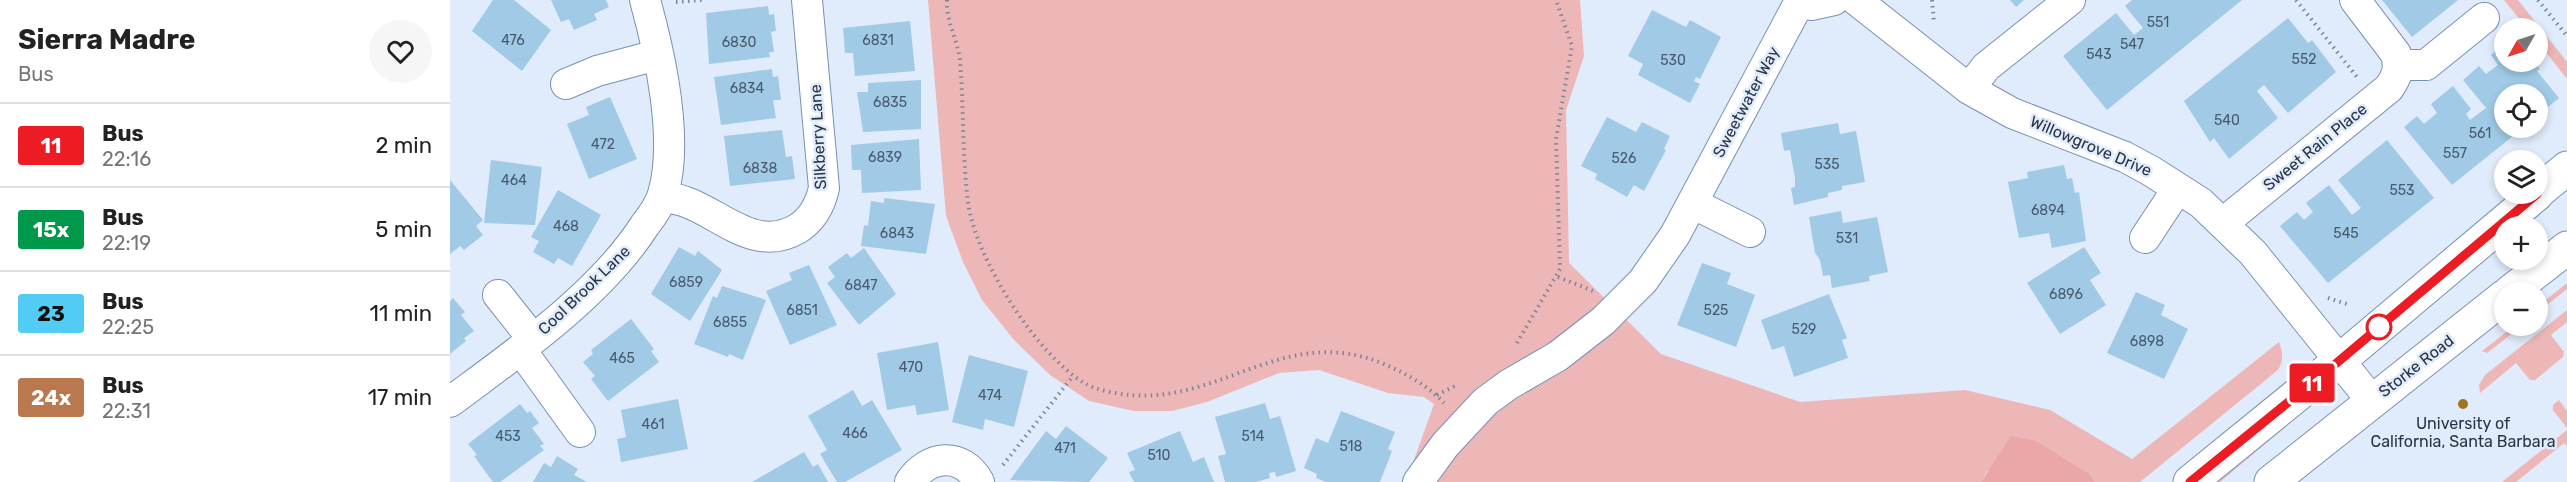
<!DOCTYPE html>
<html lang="en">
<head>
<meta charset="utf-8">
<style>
  body { margin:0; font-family:Rubik,sans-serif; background:#f6f6f6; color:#222; height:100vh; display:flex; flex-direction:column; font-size:22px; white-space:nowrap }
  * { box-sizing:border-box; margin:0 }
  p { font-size:20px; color:#767676 }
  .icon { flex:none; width:33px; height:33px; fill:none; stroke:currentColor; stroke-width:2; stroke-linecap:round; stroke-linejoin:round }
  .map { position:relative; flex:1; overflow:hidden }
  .panel { display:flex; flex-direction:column; background:#fff; width:450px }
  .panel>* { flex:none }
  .badge { padding:0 12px; border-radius:4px; font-size:21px; line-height:39px }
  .needle { width:39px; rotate:231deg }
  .controls { position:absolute; left:2044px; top:18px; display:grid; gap:12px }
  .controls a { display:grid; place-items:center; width:54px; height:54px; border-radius:50%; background:#fff; box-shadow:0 3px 9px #0003; font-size:30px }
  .map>.badge { position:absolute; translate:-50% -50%; box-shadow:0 0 0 3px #fff }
  .round { display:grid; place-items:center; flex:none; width:63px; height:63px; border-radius:32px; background:#f6f6f6 }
  .summary { display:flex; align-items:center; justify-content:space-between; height:102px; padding:0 18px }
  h1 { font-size:28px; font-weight:700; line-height:45px }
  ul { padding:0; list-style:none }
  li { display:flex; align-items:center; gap:18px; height:84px; padding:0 18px; border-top:2px solid #e0e0e0 }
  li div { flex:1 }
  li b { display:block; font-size:22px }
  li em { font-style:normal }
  li .badge { min-width:66px; font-weight:700; text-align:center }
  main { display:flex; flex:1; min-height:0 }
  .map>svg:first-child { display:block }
  .green { fill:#edb7b7 }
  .forest { fill:#eba6a7 }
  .building { fill:#a0cae6 }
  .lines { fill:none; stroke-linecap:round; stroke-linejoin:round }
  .street-casing { stroke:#7991b4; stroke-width:32 }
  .secondary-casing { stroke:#7991b4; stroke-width:35 }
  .path { stroke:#7c8696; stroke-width:4; stroke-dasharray:1.5 4.5; stroke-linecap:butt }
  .street { stroke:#fff; stroke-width:30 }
  .secondary { stroke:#fff; stroke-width:33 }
  .line-casing { stroke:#fff; stroke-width:14 }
  .line { stroke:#ed1c24; stroke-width:9 }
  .stop-dot { fill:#fff; stroke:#ed1c24; stroke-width:3 }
  .poi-dot { fill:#a07424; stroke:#e0ebfb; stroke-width:2 }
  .labels { text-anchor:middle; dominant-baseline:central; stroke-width:5; stroke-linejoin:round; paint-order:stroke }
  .number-label { font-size:14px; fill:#485a6c }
  .street-label { font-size:16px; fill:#2a3443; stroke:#e0ebfb }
  .poi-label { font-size:16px; fill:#2a3443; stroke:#e0ebfb }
</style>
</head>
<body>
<main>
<section class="panel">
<div class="summary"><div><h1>Sierra Madre</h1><p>Bus</p></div><a class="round"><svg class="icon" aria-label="heart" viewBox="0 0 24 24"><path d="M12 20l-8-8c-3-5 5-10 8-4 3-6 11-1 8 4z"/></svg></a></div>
<ul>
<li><span class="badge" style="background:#ed1c24;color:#fff">11</span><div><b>Bus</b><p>22:16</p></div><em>2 min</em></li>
<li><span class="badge" style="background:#00984a;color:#fff">15x</span><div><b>Bus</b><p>22:19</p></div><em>5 min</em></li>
<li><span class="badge" style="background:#52cbf5;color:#111">23</span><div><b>Bus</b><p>22:25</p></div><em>11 min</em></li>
<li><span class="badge" style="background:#b9784d;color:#fff">24x</span><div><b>Bus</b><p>22:31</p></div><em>17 min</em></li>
</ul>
</section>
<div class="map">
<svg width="2117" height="482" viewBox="0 0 2117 482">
  <rect width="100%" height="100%" fill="#e0ebfb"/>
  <path class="green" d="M478 0H1130L1134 56 1116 110 1119 263 1211 354 1350 402 1515 390 1600 410 1682 459 1829 342C1833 353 1834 360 1828 370L1690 482H1645L1638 474 1537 471 1531 482H956L984 404 974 397 938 393 869 370 829 373 757 402 722 411H684L639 401 600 375 564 340 532 300 513 262 496 216Z
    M2054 0H2068L2117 62V79L2088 42V28H2077Z
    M2117 283V289L2088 312V306Z
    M2117 310V322L2101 335 2114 352 2113 357 2085 380H2080L2066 363 2030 393 2029 385 2035 375Z
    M2064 326H2072L2037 353 2032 351Z
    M2109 400 2117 411V428L2103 410V405Z
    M1866 401 1770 482H1759Z
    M2117 430V446L2114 443 2066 482H2052Z"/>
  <path class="forest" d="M1561 436 1586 441 1639 474 1645 482H1531Z"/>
  <path class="building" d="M43 0H64L101 30 72 71 22 31Z
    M101 0H156L159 7 144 14 147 20 124 30 119 19 111 22Z
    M1560 0H1574L1566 7Z
    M1682 0H1792L1657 110 1613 56 1666 13 1684 35 1693 28 1675 6Z
    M1932 0H2008L1962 37Z
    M318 6 319 15 324 14 326 31 321 32 324 52H319L320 57 259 64 256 13Z
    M1202 10 1236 27 1240 20 1271 37 1250 79 1246 77 1244 81 1250 84 1240 103 1188 75 1193 64 1178 56Z
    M1838 18 1858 43 1862 40 1886 72 1838 113 1814 85 1807 91 1828 118 1779 159 1764 138 1760 142 1734 101Z
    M460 21 465 71 405 76 403 53H395L393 28Z
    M2055 43V62H2085L2090 69 2087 71 2109 98 2088 115V94H2055V128H2073L2002 185 1954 127 1967 116 1974 124 1987 113 1981 104 2003 86 2021 109 2016 114 2020 120 2036 108 2013 80 2029 66 2036 74 2048 65 2041 55Z
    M322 69 323 77 328 76 331 100H323L326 118 271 125 264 77Z
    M471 80V129L413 132 407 92H418V83Z
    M160 97 187 159 139 179 117 124 139 115 136 107Z
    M1157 117 1186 132 1192 122 1220 136 1214 149 1216 150 1194 191 1184 185 1177 197 1145 179 1147 174 1131 166Z
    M1388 123 1390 134 1406 131 1415 182 1392 186V190L1378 193V197L1344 205 1341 188 1345 187V178L1340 150 1334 151 1331 133Z
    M332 130 336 157 342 156 345 179 280 186 274 136Z
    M469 139 471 190 412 193 411 170H402L401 145Z
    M1937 140 1984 198 1878 283 1830 226 1847 212 1854 220 1863 212 1856 203 1879 185 1902 215 1911 208 1888 180Z
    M41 160 92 167 85 225 34 223Z
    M1614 165 1617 179 1622 178 1625 193 1629 192 1636 241 1602 248 1599 233 1569 238 1558 182 1578 178 1577 172Z
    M0 180 33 220 26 226 33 235 14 250 10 246 0 254Z
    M108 190 151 215 122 266 108 258 104 264 83 252 89 241 81 237Z
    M434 198 485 204 476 254 411 246 414 225 418 226 421 201 434 203Z
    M1391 211 1393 223 1427 217 1438 272 1419 276 1420 281 1382 288 1380 275 1373 276 1370 260 1365 253 1359 217Z
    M229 247 245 256 248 251 272 270 240 321 201 294Z
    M1634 247 1651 273 1640 280 1656 305 1610 334 1577 283Z
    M414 248 446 294 409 325 377 283 385 277 378 267 397 253 401 258Z
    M1252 263 1281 273 1277 284 1305 295 1286 347 1227 325Z
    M359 265 387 325 340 345 316 291 342 280 339 273Z
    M272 286 316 300 293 360 279 354 278 357 244 344 263 296 267 298Z
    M1686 292 1715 305 1711 315 1738 329 1714 379 1657 353Z
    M1379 294 1397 338 1392 340 1398 358 1344 377 1334 346 1322 350 1311 320Z
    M3 298 15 312 11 315 24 331 14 338 16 341 0 354V301Z
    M181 319 204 349 201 351 209 362 158 401 141 379 145 376 133 362 143 354 141 350Z
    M488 342 499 410 467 415 465 405 437 410 427 353Z
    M519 355 578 371 564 427 535 419 533 430 502 422Z
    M403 390 412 406 422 400 452 450 395 482H387L370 454 377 450 358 416Z
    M228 399 238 449 171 462 167 439 176 437 171 410Z
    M815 403 820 419 830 416 846 471 826 477 825 472 819 473 820 478 806 482H775L768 456 776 454 765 417Z
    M70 404 77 413 80 411 89 423 82 428 94 444 90 446 94 450 50 482H43L24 456 27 455 18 444Z
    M891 411 945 432 938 449 942 451 930 482H876L866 478 867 474 854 468 866 438 878 443Z
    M616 426 658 458 639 482 560 480 596 431 606 439Z
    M730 431 743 462 754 457 764 482H684L679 472 685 470 677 453Z
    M354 452 363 467 368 464 378 482H302Z
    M107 456 128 469 124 475 137 482H83L94 463 101 467Z"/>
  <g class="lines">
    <g class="street-casing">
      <path id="street" d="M1349 0 1361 5 1384 0
        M1406 0 1519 89 1562 113 1675 157 1701 171 1751 203 1803 253 1922 401
        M1949 65H1976L2034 18
        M116 84 147 71 207 55
        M1519 89 1536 67 1620 0
        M213 196C220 198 228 199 236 202 272 215 306 253 347 229 362 220 370 206 374 188L357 0
        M1242 203 1300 232
        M1773 223 1939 88C1947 76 1950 69 1946 54L1905 0
        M1695 238 1728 188
        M48 295 83 339
        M71 350 130 432
        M0 402C66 353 150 295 195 225 202 216 210 205 213 194 229 140 210 54 195 0
        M460 482C478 455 512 451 529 482
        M968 482 995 445 1035 402 1058 385 1108 356 1153 321 1193 281 1225 235 1350 1"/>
    </g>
    <g class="secondary-casing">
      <path id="secondary" d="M2088 192 2117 168
        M2060 292 2117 248
        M1740 482 1889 361 2087 194
        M1821 482 2055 296"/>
    </g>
    <path class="path" d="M497 0C496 22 508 40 510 61 514 108 512 155 518 202 525 258 587 356 636 384 646 390 667 394 680 395 773 403 836 323 934 364 957 374 977 385 994 403
      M1482 0 1484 23
      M1846 0 1907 77
      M2088 0 2117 36
      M226 2 252 0
      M1108 277 1143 291
      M1878 298 1900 305
      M1067 343 1110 269 1106 139 1122 46 1106 0
      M987 395 1007 385
      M553 465 623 376"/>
    <use href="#street" class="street"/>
    <use href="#secondary" class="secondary"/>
  </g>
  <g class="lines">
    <g class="line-casing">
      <path id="line" d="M1740 482 1889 361 2087 194"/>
    </g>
    <use href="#line" class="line"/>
  </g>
  <circle class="stop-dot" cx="1929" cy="327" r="12"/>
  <circle class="poi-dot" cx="2013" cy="404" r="6"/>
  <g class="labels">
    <g class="number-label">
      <text x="1708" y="22">551</text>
      <text x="63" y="40">476</text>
      <text x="428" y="40">6831</text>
      <text x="289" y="42">6830</text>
      <text x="1682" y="44">547</text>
      <text x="1649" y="54">543</text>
      <text x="1854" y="59">552</text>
      <text x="1223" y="60">530</text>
      <text x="297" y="88">6834</text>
      <text x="440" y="102">6835</text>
      <text x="1777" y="120">540</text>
      <text x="2030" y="133">561</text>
      <text x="153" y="144">472</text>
      <text x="2005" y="153">557</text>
      <text x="435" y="157">6839</text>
      <text x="1174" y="158">526</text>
      <text x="1377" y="164">535</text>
      <text x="310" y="168">6838</text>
      <text x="64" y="180">464</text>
      <text x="1952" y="190">553</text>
      <text x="1598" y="210">6894</text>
      <text x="116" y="226">468</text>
      <text x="447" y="233">6843</text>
      <text x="1896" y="233">545</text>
      <text x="1397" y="238">531</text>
      <text x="236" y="282">6859</text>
      <text x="411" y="285">6847</text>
      <text x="1616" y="294">6896</text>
      <text x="352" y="310">6851</text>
      <text x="1266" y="310">525</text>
      <text x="280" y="322">6855</text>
      <text x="1354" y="329">529</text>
      <text x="1697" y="341">6898</text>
      <text x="172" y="358">465</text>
      <text x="461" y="367">470</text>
      <text x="540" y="395">474</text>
      <text x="203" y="424">461</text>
      <text x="405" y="433">466</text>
      <text x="58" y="436">453</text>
      <text x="803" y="436">514</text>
      <text x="901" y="446">518</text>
      <text x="615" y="448">471</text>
      <text x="709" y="455">510</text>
    </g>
    <g class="street-label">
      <text transform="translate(1296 102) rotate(-62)">Sweetwater Way</text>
      <text transform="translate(368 137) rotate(-93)">Silkberry Lane</text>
      <text transform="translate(1641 146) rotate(23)">Willowgrove Drive</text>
      <text transform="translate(1865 147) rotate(-39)">Sweet Rain Place</text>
      <text transform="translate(134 290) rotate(-44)">Cool Brook Lane</text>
      <text transform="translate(1966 366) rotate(-38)">Storke Road</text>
    </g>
    <g class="poi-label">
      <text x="2013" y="423">University of<tspan x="2013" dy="18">California, Santa Barbara</tspan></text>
    </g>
  </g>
</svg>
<div class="controls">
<a><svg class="needle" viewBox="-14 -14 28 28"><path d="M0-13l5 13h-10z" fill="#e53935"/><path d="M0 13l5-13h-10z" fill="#767676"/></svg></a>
<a><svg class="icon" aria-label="locate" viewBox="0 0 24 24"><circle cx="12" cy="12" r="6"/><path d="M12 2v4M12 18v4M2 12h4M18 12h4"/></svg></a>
<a><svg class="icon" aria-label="layers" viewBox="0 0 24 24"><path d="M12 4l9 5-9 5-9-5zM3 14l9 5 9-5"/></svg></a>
<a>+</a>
<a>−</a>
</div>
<b class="badge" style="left:1862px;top:383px;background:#ed1c24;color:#fff">11</b>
</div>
</main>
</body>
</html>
